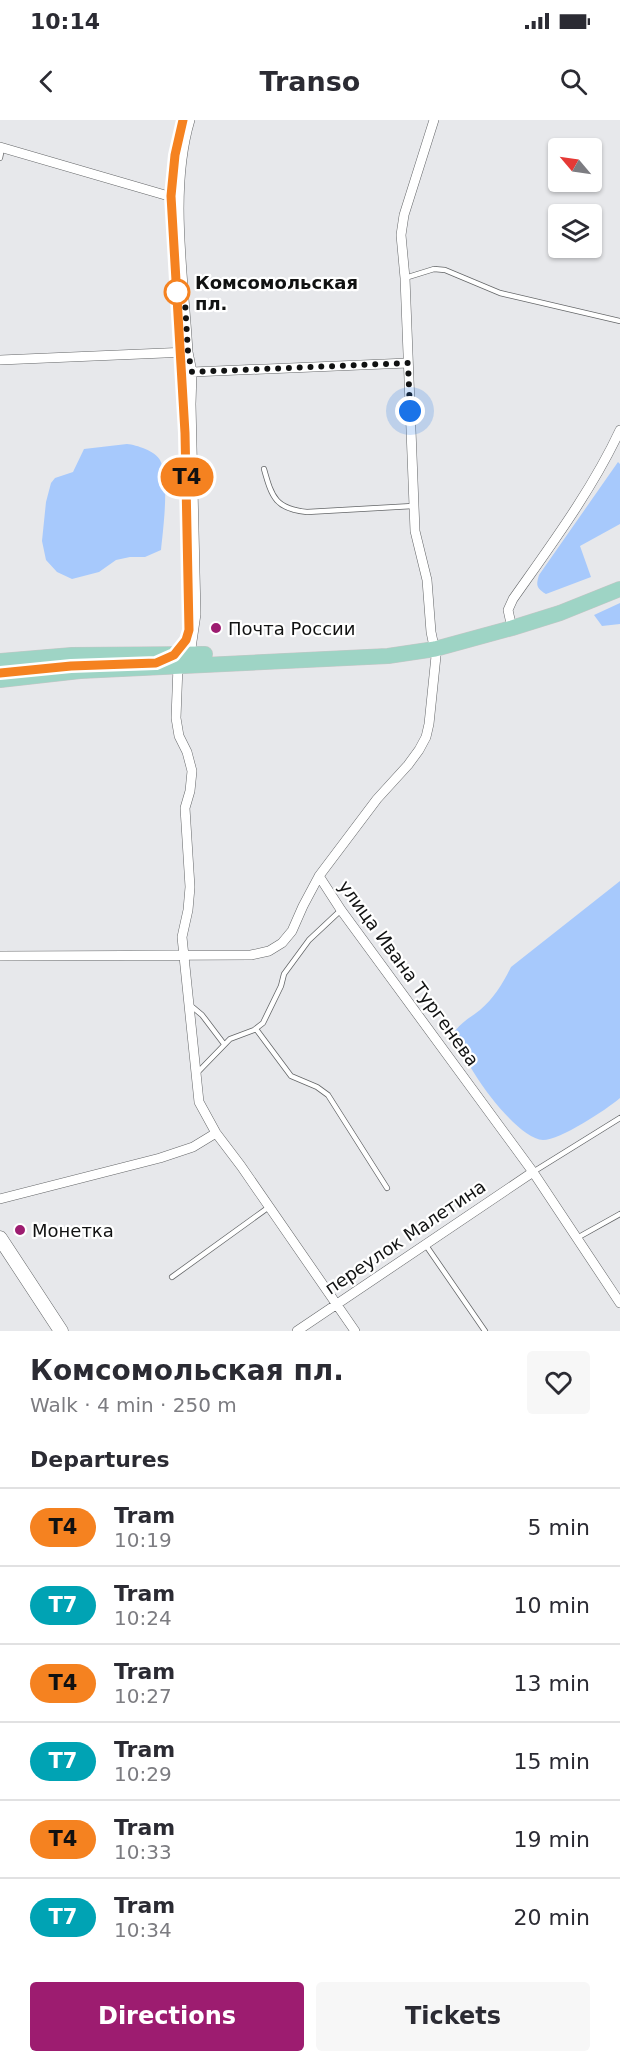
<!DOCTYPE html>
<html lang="en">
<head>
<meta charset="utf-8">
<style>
  body { margin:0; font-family:"DejaVu Sans",sans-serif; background:#f7f7f7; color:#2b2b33; height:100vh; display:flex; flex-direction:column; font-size:22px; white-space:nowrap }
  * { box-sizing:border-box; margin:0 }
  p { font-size:20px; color:#7c7c81 }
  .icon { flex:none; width:33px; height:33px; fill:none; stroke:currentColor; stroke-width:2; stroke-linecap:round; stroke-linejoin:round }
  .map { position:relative; height:1211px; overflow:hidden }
  .panel { display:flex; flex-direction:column; background:#fff; flex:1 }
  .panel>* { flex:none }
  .badge { padding:0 12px; border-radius:20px; font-size:21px; line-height:39px }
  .needle { width:39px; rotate:299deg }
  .fabs { position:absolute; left:548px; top:18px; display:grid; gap:12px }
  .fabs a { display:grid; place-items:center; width:54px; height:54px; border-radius:6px; background:#fff; box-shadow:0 2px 4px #0004; font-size:30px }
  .you { position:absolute; width:30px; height:30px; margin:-15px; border:4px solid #fff; border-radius:50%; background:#1a73e8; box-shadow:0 0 0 9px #1a73e833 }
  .map>.badge { position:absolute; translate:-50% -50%; box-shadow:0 0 0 3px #fff }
  h2 { padding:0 30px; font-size:22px; line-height:54px }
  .round { display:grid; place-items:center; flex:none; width:63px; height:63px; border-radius:6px; background:#f7f7f7 }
  .headline { display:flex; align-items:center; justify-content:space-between; height:102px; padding:0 30px }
  h1 { font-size:28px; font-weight:700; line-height:45px }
  .primary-button { display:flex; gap:12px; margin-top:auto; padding:12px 30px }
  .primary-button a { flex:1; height:69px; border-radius:6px; background:#9d1c70; color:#fff; font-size:24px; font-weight:700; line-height:69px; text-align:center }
  .primary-button a+a { background:#f7f7f7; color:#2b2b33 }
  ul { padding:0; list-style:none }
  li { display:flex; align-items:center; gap:18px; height:78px; padding:0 30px; border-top:2px solid #e1e1e2 }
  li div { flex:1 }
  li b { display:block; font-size:22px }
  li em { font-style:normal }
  li .badge { min-width:66px; font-weight:700; text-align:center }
  .status { display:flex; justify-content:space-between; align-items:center; height:42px; padding:0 30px; background:#fff; direction:ltr }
  .status svg { height:16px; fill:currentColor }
  header { display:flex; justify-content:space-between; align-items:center; height:78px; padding:0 30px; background:#fff; font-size:27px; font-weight:700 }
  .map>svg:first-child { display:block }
  .green { fill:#a7c9fc }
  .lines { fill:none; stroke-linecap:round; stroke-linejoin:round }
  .lane-casing { stroke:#646668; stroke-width:6 }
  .street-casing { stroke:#646668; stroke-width:10 }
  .secondary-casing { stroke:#646668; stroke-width:15 }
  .primary-casing { stroke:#c6c6c6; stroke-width:16 }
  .lane { stroke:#fff; stroke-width:4.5 }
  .street { stroke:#fff; stroke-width:9 }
  .secondary { stroke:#fff; stroke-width:14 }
  .primary { stroke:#9ed4c5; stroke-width:15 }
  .tram { stroke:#6a6b6c; stroke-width:1.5 }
  .line-casing { stroke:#fff; stroke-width:14 }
  .line { stroke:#f58220; stroke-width:9 }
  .walk { stroke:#111212; stroke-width:6; stroke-dasharray:0 10.8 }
  .stop-dot { fill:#fff; stroke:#f58220; stroke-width:3 }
  .poi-dot { fill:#9d1c70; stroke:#fff; stroke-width:2 }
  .labels { text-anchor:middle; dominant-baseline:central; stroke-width:4.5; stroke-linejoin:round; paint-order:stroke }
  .stop-label { font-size:18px; font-weight:bold; fill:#111212; stroke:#fff; text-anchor:start }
  .poi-label { font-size:18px; fill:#111212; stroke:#fff; text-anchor:start }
  .street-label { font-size:18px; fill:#111212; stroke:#fff }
</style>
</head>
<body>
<div class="status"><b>10:14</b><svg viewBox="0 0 49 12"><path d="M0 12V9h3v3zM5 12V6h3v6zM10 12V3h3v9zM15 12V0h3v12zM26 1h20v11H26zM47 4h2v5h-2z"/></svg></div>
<header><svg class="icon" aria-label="back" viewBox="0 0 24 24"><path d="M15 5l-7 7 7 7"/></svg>Transo<svg class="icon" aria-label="search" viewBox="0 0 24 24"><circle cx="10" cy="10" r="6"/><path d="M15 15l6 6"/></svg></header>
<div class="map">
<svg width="620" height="1211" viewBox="0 0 620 1211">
  <rect width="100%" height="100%" fill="#e7e8eb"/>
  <path class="green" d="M127 324C137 325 155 331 160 340 170 358 163 410 161 430L145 437H130L116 440 99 452 72 459 57 452 46 440 42 421 46 382 51 363 55 358 73 352 84 329Z
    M618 342 620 344V404L580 426 591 457 546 474C536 468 536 465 539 455Z
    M620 483V504L602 506 594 495Z
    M620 761V978C606 990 560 1020 543 1020 514 1018 458 938 455 911 463 901 471 897 480 890 494 878 503 863 511 847Z"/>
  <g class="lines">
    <g class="lane-casing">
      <path id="lane" d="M0 38 2 28
        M405 158 434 149 445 150 500 173 620 201
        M264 349C272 378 276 389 307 392L413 386
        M190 885 202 895 224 924
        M256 909 291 956 317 967 328 975 387 1068
        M197 953 230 919 254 910 263 903 281 866 284 854 309 820 341 790
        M533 1052 620 998
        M577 1118 620 1094
        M425 1124 485 1211
        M172 1157 269 1087"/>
    </g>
    <g class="street-casing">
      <path id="street" d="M0 27 165 75 179 76
        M0 240 188 232
        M192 252 408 243
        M512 508 508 490 513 479C551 425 592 370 620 310
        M190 535 196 494 191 284 192 252 188 232C184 159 169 70 190 0
        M178 546 176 598 179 616 187 632 192 651 190 671 185 688 190 767 188 790 182 817 199 982 216 1013 241 1046 355 1211
        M319 756 341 790 533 1052 620 1183
        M0 836 251 835 269 831 282 823 292 811 303 786 319 756 377 679 408 645 419 630 426 617 429 604 436 536 431 512 427 460 415 411 405 158 401 115 404 95 434 0
        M0 1079 160 1038 193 1027 216 1013
        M297 1211 533 1052"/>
    </g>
    <g class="secondary-casing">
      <path id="secondary" d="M0 1118 61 1211"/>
    </g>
    <g class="primary-casing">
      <path id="primary" d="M0 541 72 535 205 534
        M0 560 80 551 388 536 435 529 512 508 560 493 620 469"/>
    </g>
    <use href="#lane" class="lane"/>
    <use href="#street" class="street"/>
    <use href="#secondary" class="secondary"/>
    <use href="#primary" class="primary"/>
    <path class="tram" d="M0 553 71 546 156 543 174 535 186 520 189 510 185 313 171 76 175 35 183 0"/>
  </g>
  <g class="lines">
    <g class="line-casing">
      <path id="line" d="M0 553 71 546 156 543 174 535 186 520 189 510 185 313 171 76 175 35 183 0"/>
    </g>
    <use href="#line" class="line"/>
    <path class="walk" d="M177 172 184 165 188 232 192 252 408 243 410 291"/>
  </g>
  <circle class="stop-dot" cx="177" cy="172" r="12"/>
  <g class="poi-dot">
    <circle cx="216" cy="508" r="6"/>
    <circle cx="20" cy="1110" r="6"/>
  </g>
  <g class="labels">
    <g class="stop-label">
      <text x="195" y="162">Комсомольская<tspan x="195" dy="21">пл.</tspan></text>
    </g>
    <g class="poi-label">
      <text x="228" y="508">Почта России</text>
      <text x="32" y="1110">Монетка</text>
    </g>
    <g class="street-label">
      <text transform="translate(409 853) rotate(54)">улица Ивана Тургенева</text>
      <text transform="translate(405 1117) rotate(-34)">переулок Малетина</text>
    </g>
  </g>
</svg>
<div class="fabs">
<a><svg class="needle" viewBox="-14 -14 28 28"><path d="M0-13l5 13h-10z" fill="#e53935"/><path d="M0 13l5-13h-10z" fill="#7c7c81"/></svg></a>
<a><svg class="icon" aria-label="layers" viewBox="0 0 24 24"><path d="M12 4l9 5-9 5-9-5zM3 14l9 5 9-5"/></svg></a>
</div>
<div class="you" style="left:410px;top:291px"></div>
<b class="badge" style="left:187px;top:357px;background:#f58220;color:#111">T4</b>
</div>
<section class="panel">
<div class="headline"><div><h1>Комсомольская пл.</h1><p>Walk · 4 min · 250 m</p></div><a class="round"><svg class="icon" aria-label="heart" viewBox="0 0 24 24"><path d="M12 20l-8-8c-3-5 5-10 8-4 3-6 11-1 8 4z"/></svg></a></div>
<h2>Departures</h2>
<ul>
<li><span class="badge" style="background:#f58220;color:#111">T4</span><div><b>Tram</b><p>10:19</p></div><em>5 min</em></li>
<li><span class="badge" style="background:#00a3b4;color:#fff">T7</span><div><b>Tram</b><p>10:24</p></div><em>10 min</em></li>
<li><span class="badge" style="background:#f58220;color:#111">T4</span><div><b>Tram</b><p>10:27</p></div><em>13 min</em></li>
<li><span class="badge" style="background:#00a3b4;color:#fff">T7</span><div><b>Tram</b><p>10:29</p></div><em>15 min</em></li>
<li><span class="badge" style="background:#f58220;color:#111">T4</span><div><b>Tram</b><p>10:33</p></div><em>19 min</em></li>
<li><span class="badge" style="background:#00a3b4;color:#fff">T7</span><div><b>Tram</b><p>10:34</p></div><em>20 min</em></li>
</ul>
<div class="primary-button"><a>Directions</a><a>Tickets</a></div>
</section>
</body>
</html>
